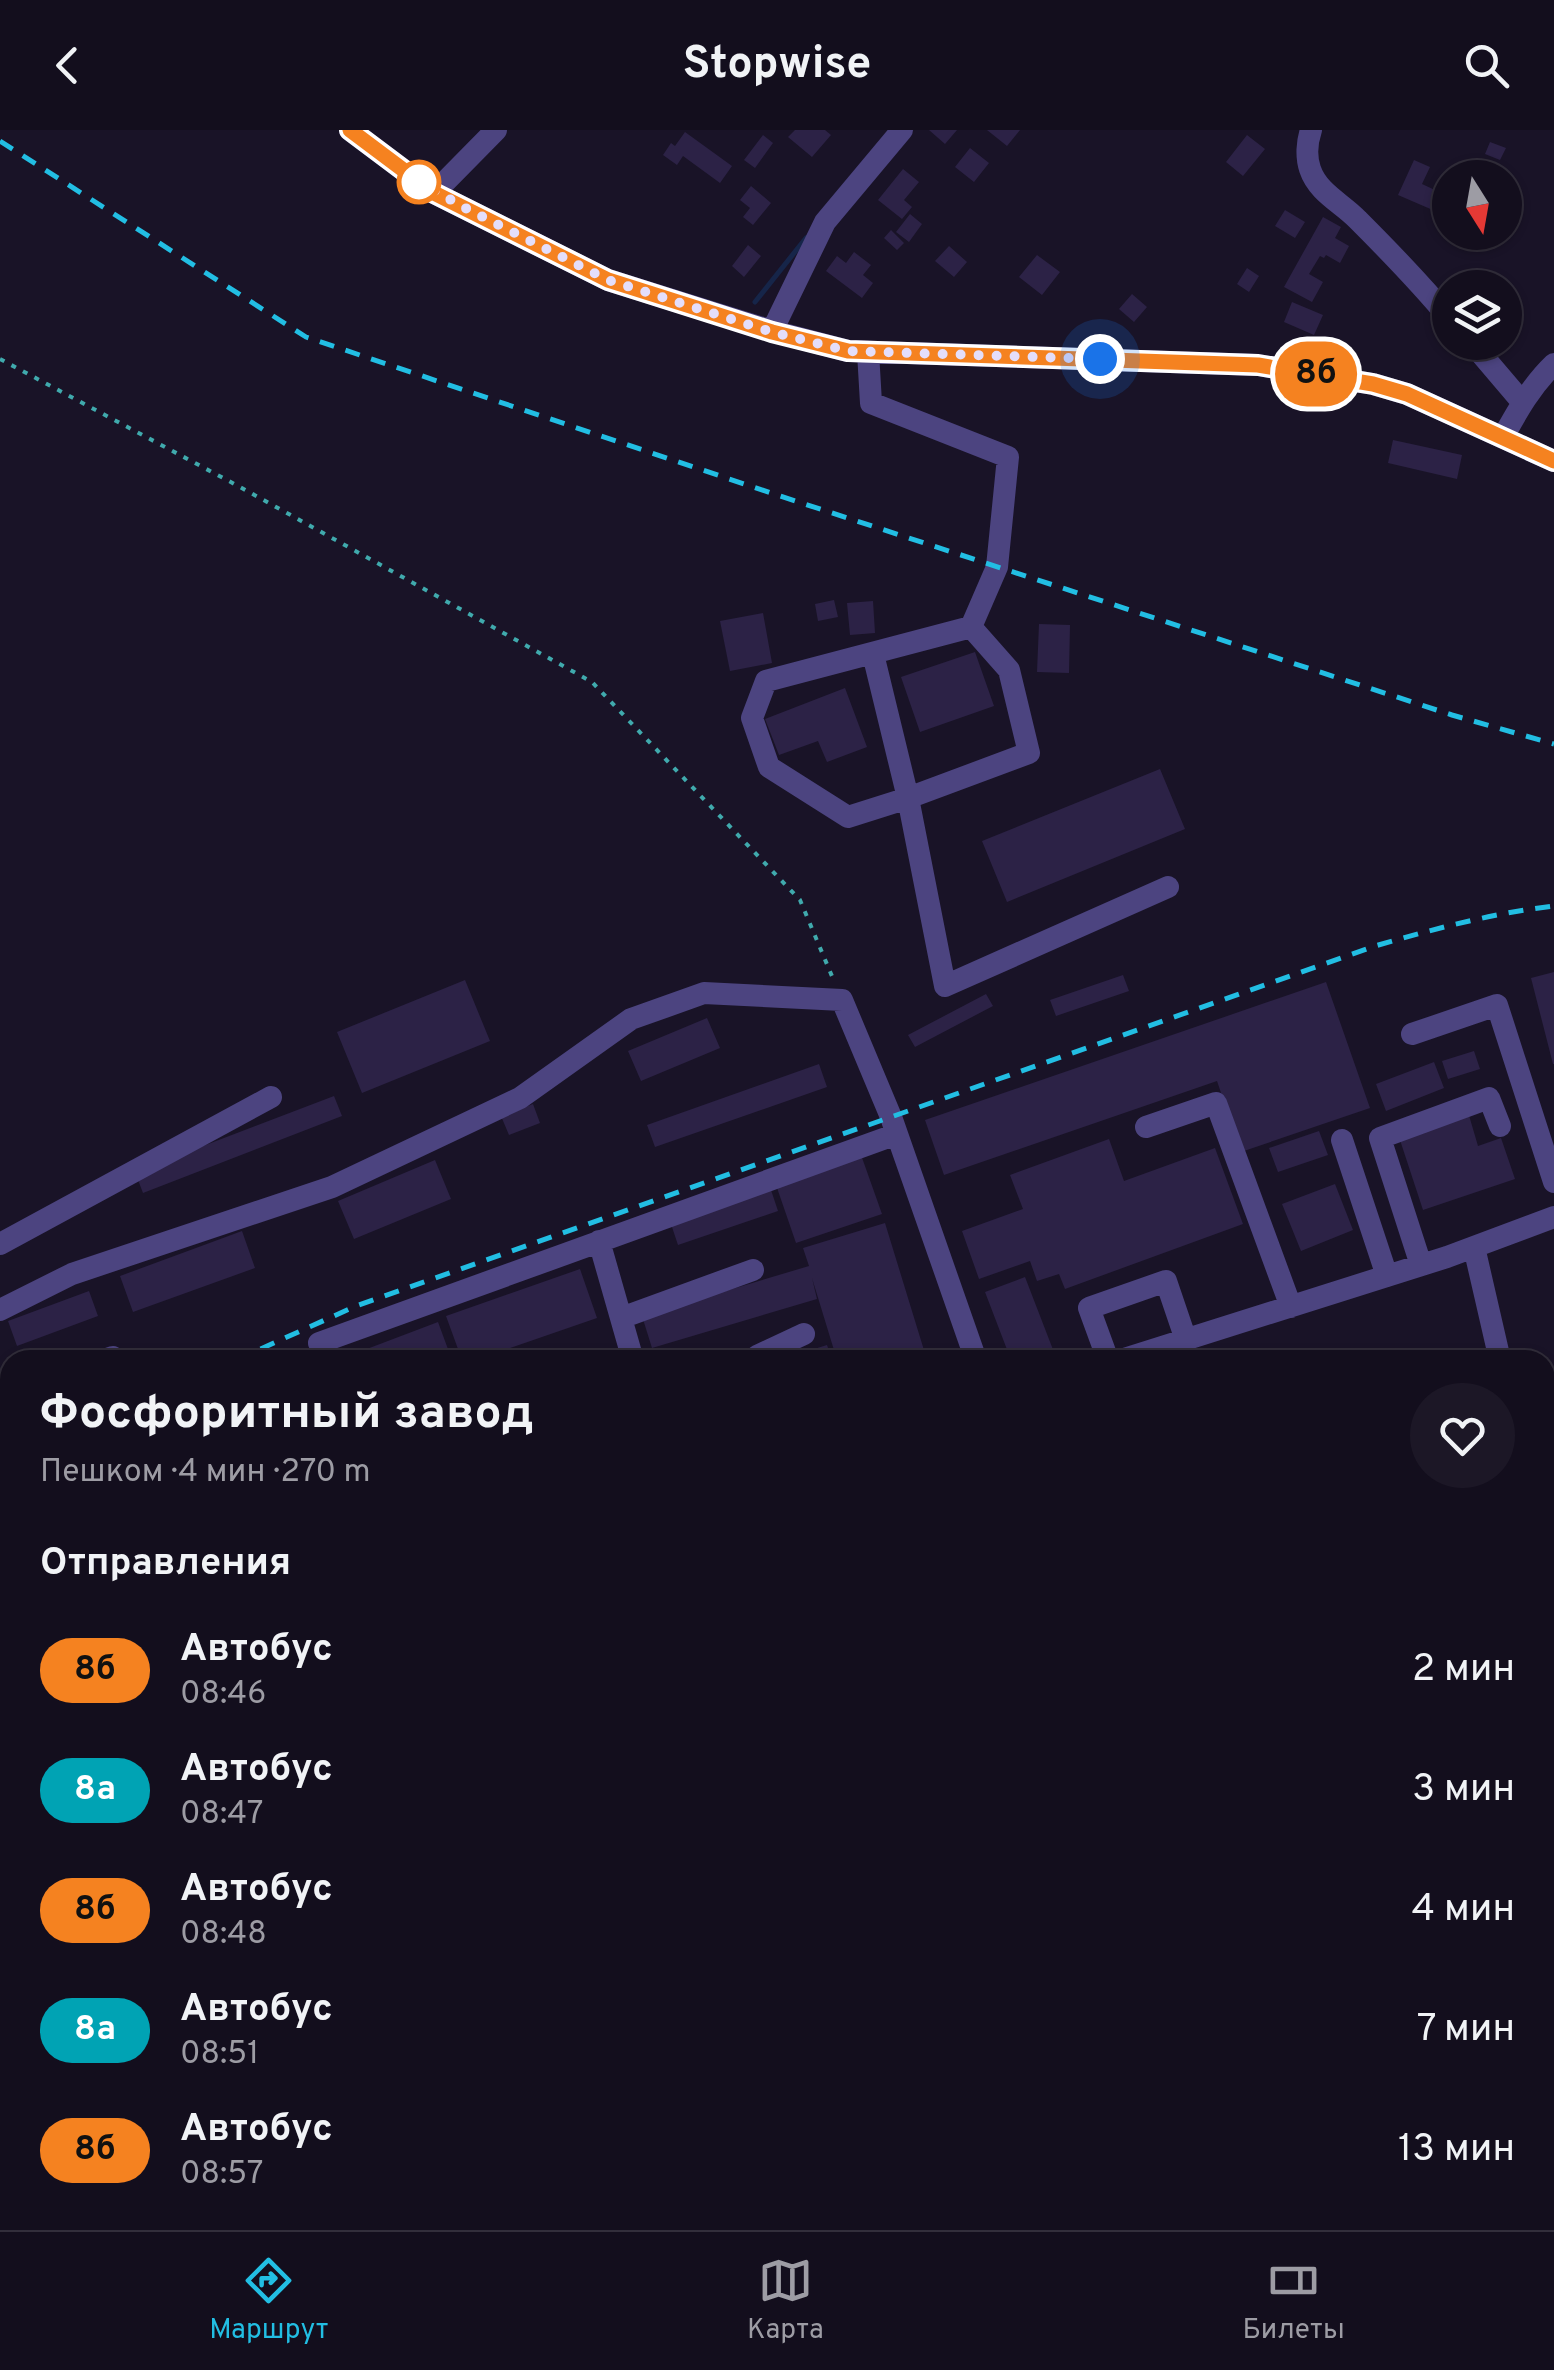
<!DOCTYPE html>
<html lang="ru">
<head>
<meta charset="utf-8">
<style>
  body { margin:0; font-family:Overpass,sans-serif; background:#1c1726; color:#f1f3f6; height:100vh; display:flex; flex-direction:column; font-size:38px; white-space:nowrap }
  * { box-sizing:border-box; margin:0 }
  p { font-size:32px; color:#9d9ca4 }
  .icon { flex:none; width:55px; height:55px; fill:none; stroke:currentColor; stroke-width:2; stroke-linecap:round; stroke-linejoin:round }
  .map { position:relative; flex:1; overflow:hidden }
  .details { position:absolute; left:0px; top:1220px; width:1555px; height:880px; display:flex; flex-direction:column; background:#130e1d; border-radius:30px 30px 0 0; box-shadow:0 2px 8px #0004,0 0 0 2px #322e3b }
  .details>* { flex:none }
  .badge { padding:0 20px; border-radius:32px; font-size:35px; line-height:65px }
  .needle { width:65px; rotate:169deg }
  .buttons { position:absolute; left:1432px; top:30px; display:grid; gap:20px }
  .buttons a { display:grid; place-items:center; width:90px; height:90px; border-radius:50%; background:#130e1d; box-shadow:0 2px 8px #0004,0 0 0 2px #322e3b; font-size:50px }
  .you { position:absolute; width:50px; height:50px; margin:-25px; border:8px solid #fff; border-radius:50%; background:#1a73e8; box-shadow:0 0 0 15px #1a73e833 }
  .map>.badge { position:absolute; translate:-50% -50%; box-shadow:0 0 0 5px #fff }
  h2 { padding:0 40px; font-size:38px; line-height:90px }
  .round { display:grid; place-items:center; flex:none; width:105px; height:105px; border-radius:52px; background:#1c1726 }
  .summary { display:flex; align-items:center; justify-content:space-between; height:170px; padding:0 40px }
  h1 { font-size:48px; font-weight:700; line-height:75px }
  ul { padding:0; list-style:none }
  li { display:flex; align-items:center; gap:30px; height:120px; padding:0 40px }
  li div { flex:1 }
  li b { display:block; font-size:38px }
  li em { font-style:normal }
  li .badge { min-width:110px; font-weight:700; text-align:center }
  header { display:flex; justify-content:space-between; align-items:center; height:130px; padding:0 40px; background:#130e1d; font-size:45px; font-weight:700 }
  .dock { display:flex; justify-content:space-around; align-items:center; height:140px; border-top:2px solid #322e3b; background:#130e1d; font-size:28px; color:#9d9ca4 }
  .dock a { display:grid; justify-items:center; gap:5px }
  .dock .current { color:#22bee3 }
  .map>svg:first-child { display:block }
  .lines { fill:none; stroke-linecap:round; stroke-linejoin:round }
  .stream { stroke:#162549; stroke-width:5 }
  .building { fill:#2c2246 }
  .path { stroke:#40aaad; stroke-width:4; stroke-dasharray:5 8; stroke-linecap:butt }
  .minor { stroke:#4c4480; stroke-width:22 }
  .rail { stroke:#22bee3; stroke-width:5; stroke-dasharray:15 12; stroke-linecap:butt }
  .line-casing { stroke:#fff; stroke-width:22 }
  .line { stroke:#f58220; stroke-width:15 }
  .walk { stroke:#e4defb; stroke-width:10; stroke-dasharray:0 18 }
  .stop-dot { fill:#fff; stroke:#f58220; stroke-width:5 }
</style>
</head>
<body>
<header><svg class="icon" aria-label="back" viewBox="0 0 24 24"><path d="M15 5l-7 7 7 7"/></svg>Stopwise<svg class="icon" aria-label="search" viewBox="0 0 24 24"><circle cx="10" cy="10" r="6"/><path d="M15 15l6 6"/></svg></header>
<div class="map">
<svg width="1554" height="2100" viewBox="0 0 1554 2100">
  <rect width="100%" height="100%" fill="#191327"/>
  <g class="lines">
    <path class="stream" d="M755 172 806 108"/>
  </g>
  <path class="building" d="M795 0H825L831 5 812 27 788 7Z
    M929 0H957L945 14Z
    M987 0H1020L1007 16Z
    M685 2 732 36 720 53 683 26 677 35 663 25 671 13 675 16Z
    M763 5 773 13 755 38 744 30Z
    M1247 5 1265 19 1243 46 1226 32Z
    M1490 12 1506 18 1500 30 1485 24Z
    M970 18 989 33 974 52 955 37Z
    M1414 30 1430 37 1422 54 1450 67 1449 87 1398 65Z
    M903 39 919 52 904 70 912 77 902 89 878 70Z
    M751 56 771 73 753 95 743 87 750 78 740 70Z
    M1285 80 1305 92 1295 108 1275 96Z
    M910 84 922 94 909 112 896 102Z
    M1323 87 1341 97 1335 108 1349 116 1340 133 1326 125 1324 128 1320 126 1309 144 1323 152 1312 172 1284 157Z
    M891 100 904 113 897 120 884 108Z
    M748 115 761 126 744 147 732 136Z
    M949 116 967 132 954 147 935 131Z
    M854 122 871 135 863 145 873 153 862 168 826 141 837 126 846 133Z
    M1037 125 1060 142 1042 165 1019 147Z
    M1247 138 1259 146 1249 162 1237 154Z
    M1132 164 1147 177 1134 192 1119 179Z
    M1292 172 1323 185 1314 205 1284 192Z
    M1393 310 1462 325 1457 349 1388 333Z
    M834 470 838 487 818 491 815 474Z
    M873 471 875 503 850 505 847 473Z
    M763 483 772 533 730 541 720 491Z
    M1039 494 1070 495 1069 543 1037 542Z
    M975 522 994 576 920 602 901 547Z
    M845 558 867 617 827 632 818 611 779 625 765 589Z
    M1160 639 1185 699 1007 772 982 711Z
    M1554 842V934H1553L1531 848Z
    M1123 845 1129 861 1056 886 1050 870Z
    M465 850 490 911 362 963 337 902Z
    M1326 852 1370 978 1241 1022 1217 951 944 1045 925 990Z
    M986 864 993 876 915 917 908 905Z
    M707 888 720 918 641 951 628 921Z
    M1474 921 1480 939 1448 949 1442 931Z
    M1434 932 1444 958 1386 981 1376 954Z
    M819 934 827 957 655 1017 647 995Z
    M334 966 342 986 143 1063 135 1042Z
    M533 974 540 993 509 1005 501 986Z
    M1468 982 1478 1016 1501 1008 1515 1049 1423 1080 1399 1007Z
    M1319 1001 1328 1025 1278 1042 1269 1018Z
    M1109 1009 1124 1051 1215 1018 1243 1094 1065 1159 1059 1144 1037 1151 1030 1131 979 1149 962 1101 1023 1079 1010 1045Z
    M860 1022 882 1084 796 1113 775 1052Z
    M435 1030 451 1069 354 1109 338 1071Z
    M1335 1054 1353 1100 1301 1121 1282 1074Z
    M771 1060 778 1081 678 1115 671 1094Z
    M885 1093 927 1230H837L812 1148 817 1169 652 1218 642 1186 809 1136 803 1118Z
    M242 1101 255 1138 133 1182 120 1146Z
    M580 1139 597 1188 475 1230H462L446 1186Z
    M1025 1147 1057 1230H1011L985 1162Z
    M89 1161 98 1186 17 1216 8 1191Z
    M438 1192 452 1230H352L351 1225Z
    M827 1215 832 1230H782V1229Z
    M1549 1402 1554 1414V1447L1545 1451V1404Z
    M1554 1544V1564L1545 1569V1548Z
    M1554 1612V1636L1545 1640V1616Z
    M1554 1778V1913L1545 1916V1780Z
    M808 2090H858L832 2100H812Z
    M1015 2090H1040L1041 2092 1017 2097Z
    M1404 2090H1419L1423 2100H1377Z"/>
  <g class="lines">
    <path class="path" d="M0 229 240 357 592 552 800 770 834 851"/>
    <path class="minor" d="M350 0 434 63 608 150 772 201 848 221 1258 235 1373 254 1407 264 1554 331
      M1311 0C1307 12 1306 27 1310 39 1318 63 1342 73 1358 90 1390 122 1421 154 1450 189
      M434 63 496 0
      M772 201 825 92 902 0
      M1471 212 1522 272
      M868 222 871 273 1008 327 997 437 971 497 766 551 752 588 769 637 848 687 908 668 1029 623 1009 540 971 497
      M1503 307C1518 280 1532 255 1554 234
      M873 524 908 668 945 856 1168 757
      M1412 904 1497 875 1554 1052
      M1146 997 1216 973 1291 1177
      M1342 1010 1387 1146
      M599 1111 633 1230
      M0 1114 271 967
      M1474 1117 1500 1230
      M1421 1135 1380 1008 1489 968 1500 996
      M0 1180 72 1144 332 1057 520 968 631 889 704 863 842 870 891 987 976 1230
      M621 1188 753 1140
      M319 1213 897 1004
      M104 1230 113 1227
      M759 1230 757 1226 804 1204
      M1108 1230 1089 1178 1166 1151 1186 1210
      M1121 1230 1447 1127 1554 1087
      M0 1272 10 1268
      M1545 1400 1554 1397
      M0 1442 10 1437
      M1545 1593 1554 1589
      M0 1663 10 1700
      M1545 1729 1554 1727
      M0 1901 10 1899
      M1545 1958 1554 1955
      M117 2090 119 2098 123 2100
      M788 2090 792 2100
      M1526 2090 1529 2100
      M397 2100 420 2090
      M989 2100 991 2090
      M1193 2100 1225 2090"/>
    <path class="rail" d="M0 11 306 207 777 365 1452 585 1554 614
      M236 1230 356 1176 1375 816C1434 799 1493 783 1554 776
      M0 1324 10 1320
      M0 1657 10 1662"/>
  </g>
  <g class="lines">
    <g class="line-casing">
      <path id="line" d="M350 0 434 63 608 150 772 202 848 221 1258 235 1373 254 1407 264 1554 331"/>
    </g>
    <use href="#line" class="line"/>
    <path class="walk" d="M419 52 469 80 608 150 772 202 848 221 1100 229"/>
  </g>
  <circle class="stop-dot" cx="419" cy="52" r="20"/>
</svg>
<div class="buttons">
<a><svg class="needle" viewBox="-14 -14 28 28"><path d="M0-13l5 13h-10z" fill="#e53935"/><path d="M0 13l5-13h-10z" fill="#9d9ca4"/></svg></a>
<a><svg class="icon" aria-label="layers" viewBox="0 0 24 24"><path d="M12 4l9 5-9 5-9-5zM3 14l9 5 9-5"/></svg></a>
</div>
<div class="you" style="left:1100px;top:229px"></div>
<b class="badge" style="left:1316px;top:244px;background:#f58220;color:#111">8б</b>
<section class="details">
<div class="summary"><div><h1>Фосфоритный завод</h1><p>Пешком · 4 мин · 270 m</p></div><a class="round"><svg class="icon" aria-label="heart" viewBox="0 0 24 24"><path d="M12 20l-8-8c-3-5 5-10 8-4 3-6 11-1 8 4z"/></svg></a></div>
<h2>Отправления</h2>
<ul>
<li><span class="badge" style="background:#f58220;color:#111">8б</span><div><b>Автобус</b><p>08:46</p></div><em>2 мин</em></li>
<li><span class="badge" style="background:#00a3b4;color:#fff">8а</span><div><b>Автобус</b><p>08:47</p></div><em>3 мин</em></li>
<li><span class="badge" style="background:#f58220;color:#111">8б</span><div><b>Автобус</b><p>08:48</p></div><em>4 мин</em></li>
<li><span class="badge" style="background:#00a3b4;color:#fff">8а</span><div><b>Автобус</b><p>08:51</p></div><em>7 мин</em></li>
<li><span class="badge" style="background:#f58220;color:#111">8б</span><div><b>Автобус</b><p>08:57</p></div><em>13 мин</em></li>
</ul>
</section>
</div>
<nav class="dock">
<a class="current"><svg class="icon" aria-label="directions" viewBox="0 0 24 24"><path d="M12 3l9 9-9 9-9-9zM9 14v-3h6M13 9l2 2-2 2"/></svg>Маршрут</a>
<a><svg class="icon" aria-label="map" viewBox="0 0 24 24"><path d="M3 6l6-2 6 2 6-2v14l-6 2-6-2-6 2zM9 4v14M15 6v14"/></svg>Карта</a>
<a><svg class="icon" aria-label="tickets" viewBox="0 0 24 24"><path d="M3 7h18v10H3zM15 7v10"/></svg>Билеты</a>
</nav>
</body>
</html>
